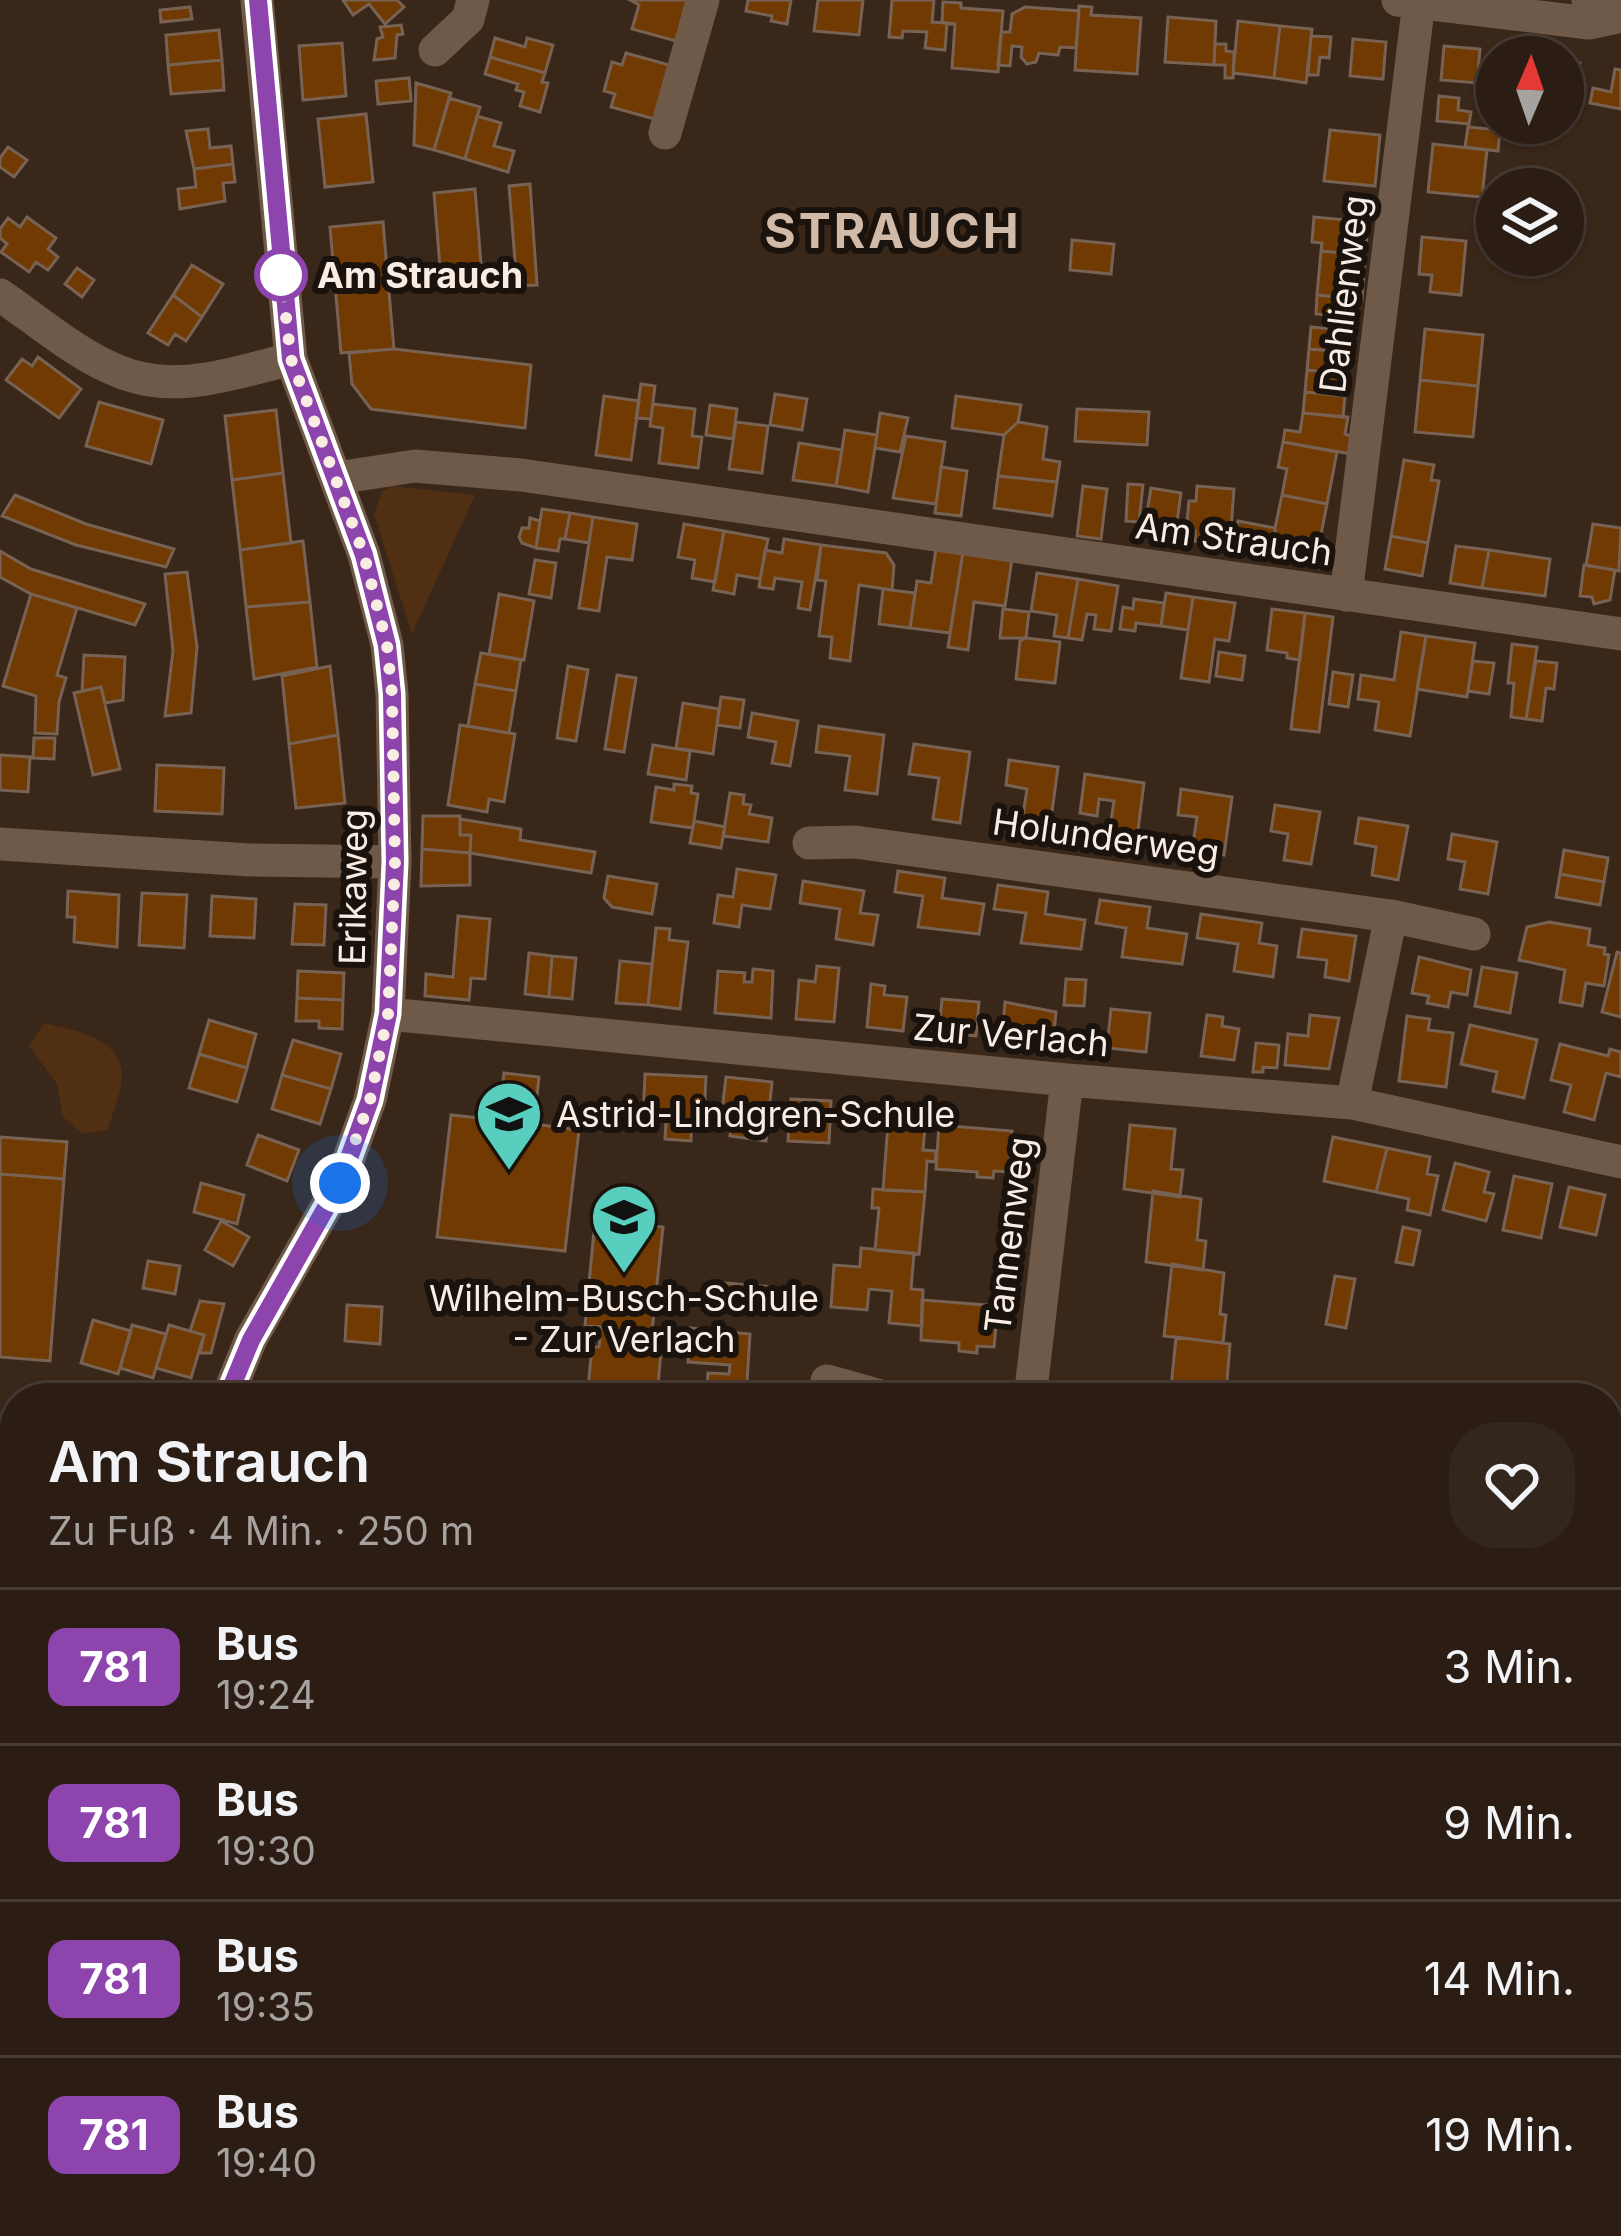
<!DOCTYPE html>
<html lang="de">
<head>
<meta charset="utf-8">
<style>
  body { margin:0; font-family:Inter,sans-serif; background:#33261c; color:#f1f3f6; height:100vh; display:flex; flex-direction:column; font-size:45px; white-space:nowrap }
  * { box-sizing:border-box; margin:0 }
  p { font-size:39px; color:#a6a2a0 }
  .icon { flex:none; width:66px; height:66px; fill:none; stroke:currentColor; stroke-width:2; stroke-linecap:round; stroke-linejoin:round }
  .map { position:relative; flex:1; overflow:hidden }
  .panel { position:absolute; left:0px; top:1383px; width:1623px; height:855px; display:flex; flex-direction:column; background:#2b1d13; border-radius:48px 48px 0 0; box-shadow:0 3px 9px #0004,0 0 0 3px #473b33 }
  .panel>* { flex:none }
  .badge { padding:0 24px; border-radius:18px; font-size:42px; line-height:78px }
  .needle { width:78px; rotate:2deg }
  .buttons { position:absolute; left:1476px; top:36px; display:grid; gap:24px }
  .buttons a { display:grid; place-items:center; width:108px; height:108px; border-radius:50%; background:#2b1d13; box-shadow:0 3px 9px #0004,0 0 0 3px #473b33; font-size:60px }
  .you { position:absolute; width:60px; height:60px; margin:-30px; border:9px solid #fff; border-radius:50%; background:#1a73e8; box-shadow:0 0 0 18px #1a73e833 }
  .map>.badge { position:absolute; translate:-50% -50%; box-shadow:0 0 0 6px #fff }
  .round { display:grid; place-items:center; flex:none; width:126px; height:126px; border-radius:48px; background:#33261c }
  .headline { display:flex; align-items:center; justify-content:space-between; height:204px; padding:0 48px }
  h1 { font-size:57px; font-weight:600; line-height:90px }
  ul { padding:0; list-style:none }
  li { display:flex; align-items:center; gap:36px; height:156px; padding:0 48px; border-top:3px solid #473b33 }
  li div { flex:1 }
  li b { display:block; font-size:45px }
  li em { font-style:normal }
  li .badge { min-width:132px; font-weight:700; text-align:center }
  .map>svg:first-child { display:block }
  .green { fill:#512f12 }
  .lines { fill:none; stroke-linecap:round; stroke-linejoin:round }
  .stream { stroke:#081513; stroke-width:8 }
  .building { fill:#703a02; stroke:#776253; stroke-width:3 }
  .minor { stroke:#6f5a4a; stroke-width:33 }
  .line-casing { stroke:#fff; stroke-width:27 }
  .line { stroke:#8e44ad; stroke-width:18 }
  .walk { stroke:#f8ece3; stroke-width:12; stroke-dasharray:0 21.6 }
  .stop-dot { fill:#fff; stroke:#8e44ad; stroke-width:6 }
  .labels { text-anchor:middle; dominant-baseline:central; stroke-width:12; stroke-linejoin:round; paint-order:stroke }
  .stop-label { font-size:36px; font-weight:bold; fill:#f8ece3; stroke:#1a120c; text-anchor:start }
  .street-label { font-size:36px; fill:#f8ece3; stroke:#1a120c }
  .poi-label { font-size:36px; fill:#f8ece3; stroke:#1a120c; text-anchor:start }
  .district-label { font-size:48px; font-weight:bold; letter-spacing:3px; fill:#d2baa8; stroke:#1a120c }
</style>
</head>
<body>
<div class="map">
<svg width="1621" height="2236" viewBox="0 0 1621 2236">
  <rect width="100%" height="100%" fill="#392719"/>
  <path class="green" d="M393 486 475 495 412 634 374 514 382 491Z
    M44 1023C72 1030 118 1036 122 1072 123 1089 112 1114 108 1130L83 1134 63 1117 57 1084 29 1046Z
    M869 2223H1485L1482 2236H928Z"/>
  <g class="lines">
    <path class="stream" d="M0 1864 15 1863
      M1086 2223 1144 2227 1164 2236"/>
  </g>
  <path class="building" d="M343 0H397L404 7 385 24 369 4 353 15Z
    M630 0H687L676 41 632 29 639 5Z
    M748 0H791L787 24 771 21 772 16 746 11Z
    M818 0H863L859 35 814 31Z
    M892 0H934L932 22 947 23 945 50 925 48 927 32 903 31 902 38 889 37Z
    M943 2 961 3V8L1003 11 998 72 952 68 955 24 942 23Z
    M1079 6 1092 7 1091 15 1141 18 1137 74 1075 70Z
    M190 7 192 19 161 22 160 10Z
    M1025 7 1079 11 1076 48 1060 47 1058 55 1039 53 1036 62 1027 64 1021 57 1022 47 1012 46 1010 66 998 65 1001 32H1010L1012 14Z
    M1168 17 1216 21 1214 65 1165 62Z
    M1238 21 1280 26 1274 78 1233 73Z
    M401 25 403 34 397 35 395 58 374 60 377 39 383 37 380 27Z
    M1280 26 1312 29 1306 83 1274 78Z
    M219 30 222 60 168 65 166 35Z
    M1311 36 1331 37 1329 58 1320 57 1318 75H1308Z
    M495 38 525 47 527 38 553 45 545 73 490 57Z
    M1353 39 1386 42 1383 79 1350 76Z
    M342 43 346 96 303 100 299 46Z
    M1215 44H1226V51L1234 52 1233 78H1225V65H1214Z
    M1444 46 1480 49 1477 83 1441 80Z
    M626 53 669 65 654 119 611 107 615 94 604 91 612 62 622 65Z
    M490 57 545 73 542 82 548 83 540 112 520 106 524 92 516 90 518 84 485 74Z
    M222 60 224 90 171 94 168 65Z
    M1563 60 1580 63 1575 100 1563 99Z
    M1615 69 1621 70V109L1590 103 1593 88 1611 92Z
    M409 78 411 101 378 104 376 81Z
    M416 83 451 93 434 150 414 145Z
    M1439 96 1459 98 1458 110 1471 112 1469 124 1437 121Z
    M449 98 480 107 465 159 434 150Z
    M366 114 373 182 325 187 318 119Z
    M477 116 501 123 494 146 514 151 508 172 465 159Z
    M1468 127 1500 130 1498 151 1465 147Z
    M208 129 210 148 231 146 233 164 194 169 186 131Z
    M1330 130 1380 135 1375 186 1324 181Z
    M1433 144 1487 150 1482 197 1428 192Z
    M8 147 27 160 14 177 0 167V158Z
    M233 164 235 182 223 183 225 201 180 209 178 189 196 187 194 169Z
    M530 184 537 285 517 286 509 186Z
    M475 189 483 289 442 292 434 193Z
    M27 217 56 238 48 249 58 257 48 270 36 262 29 272 1 252 7 244 0 238V229L8 218 20 227Z
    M1314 217 1368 222 1365 255 1321 251 1322 243 1312 242Z
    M383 222 388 281 335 285 330 227Z
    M1422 237 1466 241 1461 295 1430 292 1432 275 1419 274Z
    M1072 240 1114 244 1111 274 1070 270Z
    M1321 251 1365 255 1362 300 1317 295Z
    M192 265 223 284 202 317 173 295Z
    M77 268 94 280 82 297 65 284Z
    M388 281 394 349 341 353 335 285Z
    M173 295 202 317 186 341 175 334 168 345 148 333Z
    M1317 295 1350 298 1348 317 1316 314Z
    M1311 327 1352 331 1350 352 1309 349Z
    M1425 329 1483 335 1478 386 1420 380Z
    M394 349 531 365 525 428 371 409 352 384 349 353Z
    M1309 349 1350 352 1347 374 1307 370Z
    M38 357 81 389 59 418 6 380 22 359 32 366Z
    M1307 370 1347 374 1345 396 1305 392Z
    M1420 380 1478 386 1473 437 1415 432Z
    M641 384 655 386 651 419 636 418Z
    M1305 392 1345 396 1343 417 1303 413Z
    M775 394 807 399 802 430 770 425Z
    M604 396 639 401 631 460 596 455Z
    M956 396 1021 405 1018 422 1004 435 952 428Z
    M99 402 163 420 151 464 86 446Z
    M653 404 695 409 692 436 702 437 698 468 659 463 663 428 650 426Z
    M710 405 737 409 733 439 706 435Z
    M1077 409 1149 412 1147 445 1075 441Z
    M276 410 283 473 232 480 225 416Z
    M880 413 908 418 900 452 875 448Z
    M1303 413 1348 417 1345 434 1353 437 1351 454 1283 442 1285 430 1300 432Z
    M736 422 768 426 762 473 729 469Z
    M1018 422 1047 427 1043 459 1060 462 1057 482 998 476 1004 435Z
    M845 430 877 435 868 492 836 486Z
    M906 436 945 442 936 504 893 498Z
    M1283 442 1337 452 1327 504 1282 495 1287 469 1278 467Z
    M799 443 842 450 836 486 793 480Z
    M1404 460 1434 465 1431 480 1439 481 1428 543 1391 536Z
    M941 467 967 471 961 516 935 513Z
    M283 473 291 543 240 550 232 480Z
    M998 476 1057 482 1052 516 994 508Z
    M1128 484 1143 485 1139 522 1126 521Z
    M1083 486 1107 489 1101 539 1077 536Z
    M1197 486 1234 489 1230 543 1195 541V531H1186L1189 501H1196Z
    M1151 488 1181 493 1175 536 1144 531Z
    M15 495 86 524 174 549 166 567 76 545 2 516Z
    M1282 495 1327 504 1317 555 1277 548 1275 528Z
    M542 509 570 513 565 539H560L558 551 536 548Z
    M570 513 593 517 589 543 565 539Z
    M593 517 637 524 632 560 607 557 599 611 579 608Z
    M530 518 540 521 536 548 522 543 519 537 522 528H529Z
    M1238 521 1275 528V555L1233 547Z
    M684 524 724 531 715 582 692 578 695 560 678 557Z
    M1593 524 1621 528 1619 571 1586 565Z
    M724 531 768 539 760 579 737 575 734 594 713 590Z
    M1391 536 1428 543 1422 576 1385 569Z
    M784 539 821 545 810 610 798 608 802 582 775 578 773 589 759 587 765 550 782 553Z
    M303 541 310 602 246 607 240 550Z
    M821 545 886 553 894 565 892 590 859 585 850 661 830 658 832 637 819 636 826 581 817 580Z
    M1456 546 1489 550 1482 588 1450 583Z
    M936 548 963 552 950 633 910 628 917 581 931 583Z
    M1489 550 1550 559 1545 596 1482 588Z
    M0 551 31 569 145 604 135 625 31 594 0 577Z
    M963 552 1012 559 1005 606 974 602 968 650 948 647Z
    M535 560 556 563 551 598 529 594Z
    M1584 565 1615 570 1610 600 1594 604 1592 597 1580 596Z
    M187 572 197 647 191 713 165 716 173 651 165 574Z
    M1037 573 1078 579 1068 638 1054 636 1057 615 1031 611Z
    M1078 579 1118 586 1111 631 1094 629 1096 615 1087 614 1082 640 1068 638Z
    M883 589 915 593 910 628 879 624Z
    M1166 593 1193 597 1188 630 1161 626Z
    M31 594 77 608 57 675 66 678 59 702 57 734 35 733 36 696 3 686Z
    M499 594 534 601 524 660 489 654Z
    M1193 597 1235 603 1229 641 1215 639 1209 682 1181 678Z
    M1134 599 1164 603 1161 626 1136 623 1135 631 1120 629 1123 607 1133 609Z
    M310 602 317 667 254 679 246 607Z
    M1003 609 1029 612 1026 638H1000Z
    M1272 609 1305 613 1300 660 1287 658V653L1267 650Z
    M1305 613 1333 617 1319 732 1291 729Z
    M1401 632 1426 636 1410 736 1375 730 1379 702 1358 699 1361 675 1394 680Z
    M1426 636 1475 643 1467 697 1417 689Z
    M1026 638 1060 642 1055 683 1016 679 1020 641Z
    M1512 644 1537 647 1526 719 1511 717 1514 683H1508Z
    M1219 652 1245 656 1242 680 1216 676Z
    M481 653 521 660 516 691 475 684Z
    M84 655 125 657 123 700 105 703 101 687 82 691Z
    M1473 661 1494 663 1489 694 1468 691Z
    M1536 661 1557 663 1554 689 1546 688 1542 721 1526 719Z
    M330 666 338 735 289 744 282 676Z
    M568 666 588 670 576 741 557 738Z
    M1333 672 1353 675 1348 707 1329 704Z
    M617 675 636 678 624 752 605 749Z
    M475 684 516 691 509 733 468 726Z
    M101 687 120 769 93 775 74 693Z
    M721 697 744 700 740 728 717 725Z
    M683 703 719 709 713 754 676 748Z
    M752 713 798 721 790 766 772 763 776 742 748 737Z
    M460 725 515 734 504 802 489 799 487 812 448 805Z
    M819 726 884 735 877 794 845 790 850 756 816 752Z
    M338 735 345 803 296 808 289 744Z
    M34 738H55L54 759 33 758Z
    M914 744 970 752 960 823 933 819 939 778 909 774Z
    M653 745 690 751 686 780 648 774Z
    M0 755 30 757 28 792 0 790Z
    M1009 760 1058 767 1051 819 1023 815 1027 789 1006 785Z
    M157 765 224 768 222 814 155 811Z
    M1085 774 1144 783 1137 838 1109 834 1114 801 1099 799 1097 816 1080 813Z
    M674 784 692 786 691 793 698 794 693 828 651 822 656 787 674 790Z
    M1181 789 1232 797 1224 855 1192 850 1197 817 1178 815Z
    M730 793 744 795 743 804 751 805 749 814 772 818 768 842 723 836Z
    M1275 805 1320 812 1311 864 1284 860 1288 834 1271 831Z
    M423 816H460V835H471L470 853 422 849Z
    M1359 818 1408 826 1398 880 1372 875 1376 847 1355 843Z
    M460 819 521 829 520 840 595 852 591 873 470 853 471 835H460Z
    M694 821 725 827 721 848 690 843Z
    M1452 834 1497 842 1488 894 1460 889 1465 862 1448 859Z
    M422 849 470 853V885L421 886Z
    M1564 850 1608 858 1604 882 1560 874Z
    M737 869 776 875 770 909 742 905 739 927 714 923 718 895 733 897Z
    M898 871 945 878 942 898 984 904 979 934 918 927 923 896 895 892Z
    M1560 874 1604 882 1600 905 1556 897Z
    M608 876 657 884 652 914 612 907 604 898Z
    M803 881 864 891 860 913 878 915 873 945 836 939 840 909 800 903Z
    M998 885 1048 892 1045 914 1085 920 1081 949 1021 943 1026 913 994 909Z
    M68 891 119 895 117 947 74 942 75 917H67Z
    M142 893 187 895 184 948 139 945Z
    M212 896 256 899 254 938 210 936Z
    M1100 900 1150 907 1147 928 1187 934 1182 964 1122 957 1126 928 1096 923Z
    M295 904 326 905 324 945 292 944Z
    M1201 914 1262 923 1259 943 1277 946 1273 977 1234 971 1238 944 1197 938Z
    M458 916 490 919 485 979 471 978 469 1000 425 996 426 974 453 977Z
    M1549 922 1590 929 1588 945 1605 948 1604 954 1609 955 1604 986 1586 983 1582 1006 1560 1002 1565 970 1519 960 1527 927Z
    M656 928 670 929 669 940 688 942 680 1009 648 1005Z
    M1302 929 1356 936 1349 981 1325 977 1327 960 1298 957Z
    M1617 952 1621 953V1017L1602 1012Z
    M529 953 552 956 549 997 525 994Z
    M552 956 576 958 572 999 549 997Z
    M1419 957 1471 970 1467 995 1451 992 1448 1007 1427 1003 1429 996 1412 993Z
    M620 961 652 964 648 1005 616 1003Z
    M817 966 839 968 834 1022 796 1019 799 980 815 982Z
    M1482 967 1517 973 1510 1013 1475 1006Z
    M753 969 773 971 771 1018 715 1013 718 971 745 973 744 982H752Z
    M298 971 344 973 343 1000 297 998Z
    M1066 979 1086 980 1084 1006 1064 1005Z
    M871 984 885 986 884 995 907 997 903 1031 867 1027Z
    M297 998 343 1000 342 1029 319 1028V1021H296Z
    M942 999 979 1002 976 1036 939 1033Z
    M1005 1002 1056 1012 1053 1043 1002 1039Z
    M1111 1009 1150 1013 1146 1052 1107 1048Z
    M1207 1015 1223 1017 1222 1026 1239 1029 1234 1060 1201 1056Z
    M1310 1015 1339 1018 1329 1069 1285 1065 1288 1034 1308 1036Z
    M1407 1016 1430 1019 1428 1030 1453 1033 1446 1087 1399 1081Z
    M209 1020 256 1034 247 1068 199 1054Z
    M1470 1025 1537 1040 1524 1098 1493 1091 1497 1072 1461 1064Z
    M293 1040 341 1054 331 1089 282 1075Z
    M1256 1043 1279 1045 1277 1068 1263 1067V1072H1253Z
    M1560 1044 1608 1056 1610 1049 1621 1052V1077L1606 1073 1594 1120 1564 1112 1571 1085 1551 1080Z
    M199 1054 247 1068 237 1102 189 1088Z
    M504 1073 539 1077 534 1124 579 1130 565 1251 437 1237 451 1115 498 1120Z
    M645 1074 706 1077 704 1116 692 1115 691 1141 665 1139 666 1120 643 1119Z
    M282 1075 331 1089 320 1124 272 1109Z
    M726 1077 772 1082 766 1141 730 1136 733 1112 722 1111Z
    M791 1099 831 1101 829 1143 788 1141Z
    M888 1124 925 1127 923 1150 936 1151 935 1162 927 1161 925 1192 883 1190Z
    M939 1125 1012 1131 1009 1172 994 1171 993 1178 977 1177V1172L936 1169Z
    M1130 1125 1175 1129 1171 1169 1183 1170 1180 1197 1124 1189Z
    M258 1135 299 1150 287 1181 247 1165Z
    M0 1137 67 1142 64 1179 0 1174Z
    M1333 1137 1387 1148 1376 1192 1324 1181Z
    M1387 1148 1430 1157 1427 1174 1438 1176 1430 1215 1407 1210 1409 1199 1376 1192Z
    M1455 1163 1489 1172 1484 1192 1494 1194 1486 1221 1443 1210Z
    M0 1174 64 1179 50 1361 0 1357Z
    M1514 1176 1552 1184 1541 1238 1503 1230Z
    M201 1183 244 1195 237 1224 194 1212Z
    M1569 1187 1605 1195 1596 1235 1560 1227Z
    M873 1189 925 1192 919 1254 875 1250 879 1208H872Z
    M1153 1191 1201 1199 1197 1240 1206 1241 1203 1270 1146 1262Z
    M595 1220 663 1227 650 1350 661 1351 657 1397 587 1398 592 1347H599L601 1327 585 1326Z
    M221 1221 249 1237 233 1266 205 1250Z
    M1403 1227 1420 1231 1413 1265 1396 1262Z
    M861 1248 914 1253 911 1289 923 1290 922 1326 889 1323 892 1291 869 1289 867 1310 831 1307 834 1265 860 1267Z
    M148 1261 180 1266 175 1294 143 1288Z
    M1172 1264 1224 1273 1220 1314 1226 1315 1223 1343 1164 1336Z
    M1335 1276 1355 1279 1346 1328 1326 1324Z
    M714 1282 774 1287 772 1306 712 1301Z
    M922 1300 998 1306 994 1347 977 1346V1353L959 1351V1343L921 1340Z
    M200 1301 224 1304 211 1353H200L204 1335 190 1331Z
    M347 1305 382 1307 380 1344 345 1341Z
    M93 1320 131 1331 118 1374 81 1363Z
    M132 1325 166 1334 153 1378 120 1368Z
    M169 1325 204 1335 191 1378 156 1368Z
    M690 1328 750 1334 746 1398H706L708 1373 729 1374 730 1365 688 1362Z
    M1176 1337 1230 1344 1227 1381 1235 1383 1234 1398H1170Z
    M0 1467H15V1515L0 1514Z
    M0 1547 3 1559H15V1594H1Z
    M1616 1632 1621 1633 1620 1683 1608 1679V1637L1614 1638Z
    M0 1643 15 1644V1679L0 1678Z
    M0 1717 15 1718V1755L0 1754Z
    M1608 1749 1621 1752V1787L1608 1784Z
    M1608 1784 1621 1787V1822L1608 1819Z
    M0 1785H15V1821H0Z
    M1608 1860 1621 1862V1895L1608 1893Z
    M1608 1893 1621 1895V1930L1608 1928Z
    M1613 2040 1621 2041V2074L1608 2072Z
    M1608 2072 1621 2074 1616 2130 1608 2128Z
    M297 2223H358L362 2236H301Z
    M624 2223 672 2227 671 2236H623Z
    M1536 2223H1571L1567 2236H1533Z"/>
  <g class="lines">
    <path class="minor" d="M1398 0 1589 23 1617 17 1588 0
      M435 50 468 19 473 0
      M665 133 703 0
      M0 295C44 325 91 368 144 379 191 389 246 370 291 359
      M337 478 415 466 521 475 1621 634
      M1346 595 1419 2
      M809 843 855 842 1391 916 1474 934
      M0 844 250 860 395 862
      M388 1014 1067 1080 1352 1103 1621 1162
      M1352 1103 1391 916
      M827 1381 887 1398
      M227 1398 251 1339 340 1183 370 1100 388 1014 395 862 392 694 387 645 364 555 291 359 257 0
      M1030 1398 1067 1080
      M0 1439 15 1437
      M1608 1717 1621 1721
      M384 2223 388 2236
      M823 2223 877 2236
      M442 2236 493 2223
      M1494 2236 1496 2223"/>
  </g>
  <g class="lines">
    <g class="line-casing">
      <path id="line" d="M227 1398 251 1340 340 1183 370 1100 388 1014 395 862 392 694 387 645 364 555 291 359 258 0"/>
    </g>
    <use href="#line" class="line"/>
    <path class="walk" d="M281 275 291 359 364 555 387 645 392 694 395 862 388 1014 370 1100 340 1183"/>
  </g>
  <defs>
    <g id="school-pin" transform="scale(3.45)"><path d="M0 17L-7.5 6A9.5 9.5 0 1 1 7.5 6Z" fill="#58cebf" stroke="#1a120c"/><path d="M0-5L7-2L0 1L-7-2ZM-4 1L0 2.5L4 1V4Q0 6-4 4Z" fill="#111"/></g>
  </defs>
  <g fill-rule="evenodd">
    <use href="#school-pin" x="509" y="1114"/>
    <use href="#school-pin" x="624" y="1217"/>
  </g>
  <circle class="stop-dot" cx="281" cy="275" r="24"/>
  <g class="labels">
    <g class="stop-label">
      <text x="317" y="275">Am Strauch</text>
    </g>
    <g class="street-label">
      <text transform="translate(1344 294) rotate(-83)">Dahlienweg</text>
      <text transform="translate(1234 539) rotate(8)">Am Strauch</text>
      <text transform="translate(1106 837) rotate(8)">Holunderweg</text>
      <text transform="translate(353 887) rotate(-89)">Erikaweg</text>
      <text transform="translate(1011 1035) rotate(5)">Zur Verlach</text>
      <text transform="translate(1009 1235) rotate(-83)">Tannenweg</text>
    </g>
    <g class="poi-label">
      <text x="556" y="1114">Astrid-Lindgren-Schule</text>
      <text x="624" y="1298" text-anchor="middle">Wilhelm-Busch-Schule<tspan x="624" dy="41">- Zur Verlach</tspan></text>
    </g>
    <g class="district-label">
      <text x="893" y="230">STRAUCH</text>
    </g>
  </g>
</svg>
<div class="buttons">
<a><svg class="needle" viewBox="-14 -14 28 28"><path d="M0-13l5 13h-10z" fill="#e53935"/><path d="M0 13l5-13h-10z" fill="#a6a2a0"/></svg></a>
<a><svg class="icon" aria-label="layers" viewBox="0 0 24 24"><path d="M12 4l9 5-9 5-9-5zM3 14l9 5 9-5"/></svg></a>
</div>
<div class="you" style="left:340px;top:1183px"></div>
<section class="panel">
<div class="headline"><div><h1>Am Strauch</h1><p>Zu Fuß · 4 Min. · 250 m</p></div><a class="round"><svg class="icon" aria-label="heart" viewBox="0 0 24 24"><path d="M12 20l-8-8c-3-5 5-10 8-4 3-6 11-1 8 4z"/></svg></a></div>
<ul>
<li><span class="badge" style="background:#8e44ad;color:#fff">781</span><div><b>Bus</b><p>19:24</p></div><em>3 Min.</em></li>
<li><span class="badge" style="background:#8e44ad;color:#fff">781</span><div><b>Bus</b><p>19:30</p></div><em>9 Min.</em></li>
<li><span class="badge" style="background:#8e44ad;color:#fff">781</span><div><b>Bus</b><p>19:35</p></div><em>14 Min.</em></li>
<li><span class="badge" style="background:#8e44ad;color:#fff">781</span><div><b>Bus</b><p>19:40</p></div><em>19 Min.</em></li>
</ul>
</section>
</div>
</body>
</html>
